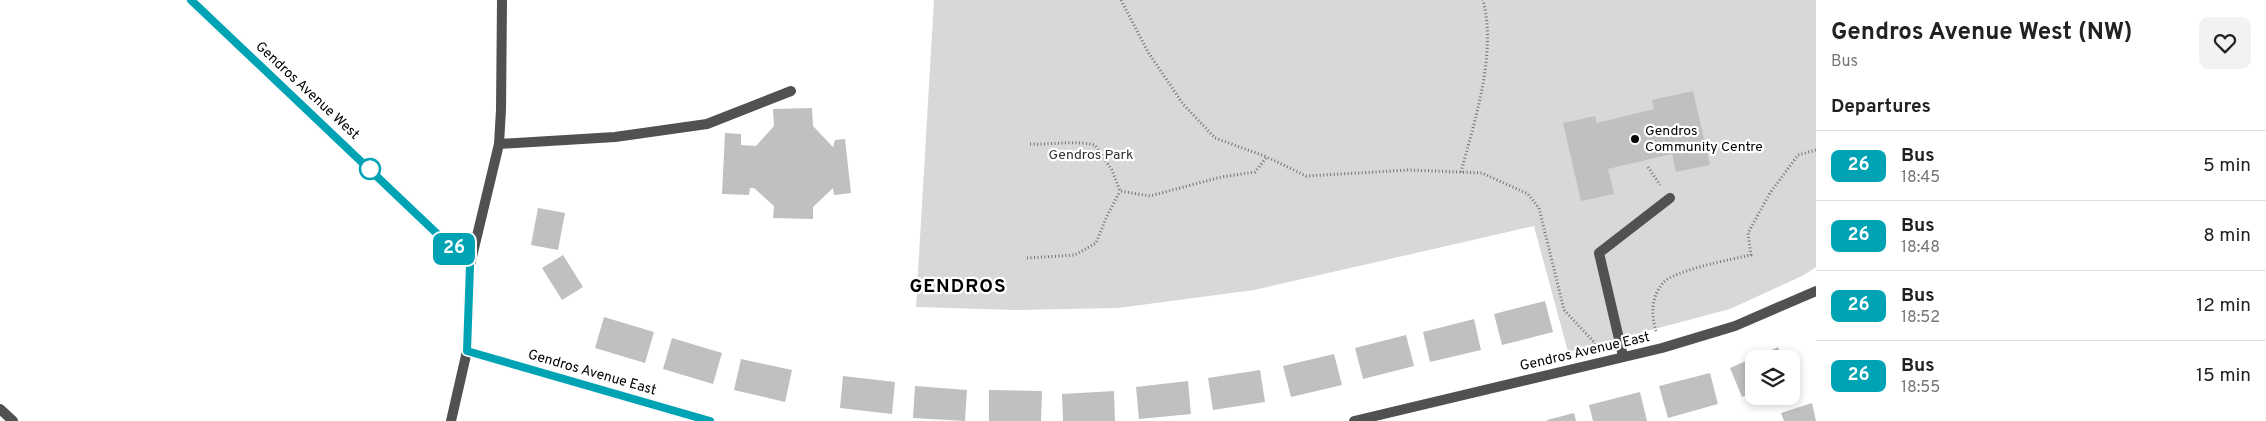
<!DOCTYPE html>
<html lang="en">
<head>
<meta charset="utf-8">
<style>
  body { margin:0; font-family:Overpass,sans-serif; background:#f2f2f2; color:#222; height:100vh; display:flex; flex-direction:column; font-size:19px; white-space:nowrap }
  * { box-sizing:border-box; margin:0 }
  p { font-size:16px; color:#767676 }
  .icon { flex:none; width:28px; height:28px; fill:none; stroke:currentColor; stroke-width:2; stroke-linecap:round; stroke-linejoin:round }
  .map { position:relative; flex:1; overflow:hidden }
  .details { display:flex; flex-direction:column; background:#fff; width:450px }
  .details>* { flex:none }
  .badge { padding:0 10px; border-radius:8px; font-size:18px; line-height:32px }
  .controls { position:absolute; left:1745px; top:350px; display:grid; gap:10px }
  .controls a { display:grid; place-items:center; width:55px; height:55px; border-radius:10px; background:#fff; box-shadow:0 2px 8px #0003; font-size:25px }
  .map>.badge { position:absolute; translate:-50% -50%; box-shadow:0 0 0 2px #fff }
  h2 { padding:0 15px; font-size:19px; line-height:45px }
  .round { display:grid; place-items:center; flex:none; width:52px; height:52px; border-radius:10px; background:#f2f2f2 }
  .overview { display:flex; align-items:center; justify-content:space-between; height:85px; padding:0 15px }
  h1 { font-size:24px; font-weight:700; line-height:38px }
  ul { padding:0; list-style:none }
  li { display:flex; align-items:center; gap:15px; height:70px; padding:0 15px; border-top:1px solid #e0e0e0 }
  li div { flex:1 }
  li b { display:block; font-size:19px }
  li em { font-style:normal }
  li .badge { min-width:55px; font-weight:700; text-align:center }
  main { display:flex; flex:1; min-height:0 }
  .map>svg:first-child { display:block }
  .green { fill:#d8d8d8 }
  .building { fill:#c0c0c0 }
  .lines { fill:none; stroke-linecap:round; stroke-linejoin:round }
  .path { stroke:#737373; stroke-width:3; stroke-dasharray:1 2.5; stroke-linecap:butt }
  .service { stroke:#515151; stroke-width:10 }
  .minor { stroke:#515151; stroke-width:10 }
  .tertiary { stroke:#515151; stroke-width:10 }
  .line-casing { stroke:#fff; stroke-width:11 }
  .line { stroke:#00a3b4; stroke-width:8 }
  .poi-dot { fill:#000; stroke:#fff; stroke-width:2 }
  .stop-dot { fill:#fff; stroke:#00a3b4; stroke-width:2.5 }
  .labels { text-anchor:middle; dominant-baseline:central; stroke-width:4.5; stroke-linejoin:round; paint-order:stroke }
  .street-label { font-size:14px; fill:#000; stroke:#fff }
  .poi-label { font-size:14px; fill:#000; stroke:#fff; text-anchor:start }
  .park-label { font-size:14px; fill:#2f2f2f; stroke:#fff }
  .district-label { font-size:19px; font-weight:bold; letter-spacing:1px; fill:#000; stroke:#fff }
</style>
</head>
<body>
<main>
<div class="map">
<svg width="1816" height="421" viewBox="0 0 1816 421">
  <rect width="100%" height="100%" fill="#fff"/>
  <path class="green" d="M934 0H1816V267L1804 275 1730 309 1568 352 1534 226 1254 290 1118 308 1015 310 916 307Z"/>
  <path class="building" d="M1693 91 1710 165 1676 172 1672 154 1608 169 1614 194 1581 201 1563 123 1595 116 1597 123 1654 109 1652 100Z
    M812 108 813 126 833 147 835 140 845 139 851 193 834 195 833 188 813 207V219L773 218 774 206 754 188H750L749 195 722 194 725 133 741 134V145L756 146 774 126 773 109Z
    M538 208 565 213 558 250 531 245Z
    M563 255 583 287 562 300 542 268Z
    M1545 301 1553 332 1502 345 1494 314Z
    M604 317 654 332 645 363 595 348Z
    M1474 319 1481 350 1430 362 1423 332Z
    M1406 335 1414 366 1363 379 1355 348Z
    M672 338 722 353 713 384 663 369Z
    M1778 347 1783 359H1754V392L1742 397 1730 368Z
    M1334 354 1342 385 1291 397 1283 366Z
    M741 359 792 370 785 402 734 390Z
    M1260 370 1265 402 1213 410 1208 378Z
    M1710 373 1718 404 1668 418 1659 386Z
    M843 376 895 382 892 414 840 408Z
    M1188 381 1191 414 1139 419 1136 387Z
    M915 386 967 390 965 421 913 418Z
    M989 390 1042 391 1041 421H989Z
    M1114 391 1115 421H1063L1062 394Z
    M1640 392 1647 421H1593L1589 405Z
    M1812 403 1816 421H1784L1781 413Z
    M1574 413 1576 421H1547V420Z"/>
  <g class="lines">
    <path class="path" d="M1121 0 1148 52 1183 104 1215 138 1267 157
      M1030 144C1052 145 1073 140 1095 145L1112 170 1120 191 1150 196 1221 177 1255 172 1267 157 1306 176 1409 170 1482 173 1528 194 1539 208 1564 310 1594 342 1595 346
      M1648 167 1660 185
      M1461 172C1475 120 1497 53 1483 0
      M1027 258 1075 255 1096 243 1106 218 1120 191
      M1656 331C1651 314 1651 297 1663 283 1674 270 1733 259 1751 255L1748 233 1770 193 1798 155 1816 150"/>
    <path class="service" d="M499 144 615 137 707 124 791 91
      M1623 356 1599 253 1670 198"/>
    <path class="minor" d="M191 0 470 265
      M467 351 710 421
      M451 421 467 351 470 265 499 144 501 110 502 0
      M1354 421 1662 348 1735 326 1816 291"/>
    <path class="tertiary" d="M0 409 13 421"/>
  </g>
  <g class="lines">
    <g class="line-casing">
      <path id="line" d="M191 0 470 265 467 351 710 421"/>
    </g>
    <use href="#line" class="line"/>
  </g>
  <circle class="poi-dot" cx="1635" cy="139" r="5"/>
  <circle class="stop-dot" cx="370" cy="169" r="10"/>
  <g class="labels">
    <g class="street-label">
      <text transform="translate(307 91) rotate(43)">Gendros Avenue West</text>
      <text transform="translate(1585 352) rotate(-13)">Gendros Avenue East</text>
      <text transform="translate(592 373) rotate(16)">Gendros Avenue East</text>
    </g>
    <g class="poi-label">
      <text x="1645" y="131">Gendros<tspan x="1645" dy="16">Community Centre</tspan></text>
    </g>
    <g class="park-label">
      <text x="1091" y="155">Gendros Park</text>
    </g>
    <g class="district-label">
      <text x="958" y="287">GENDROS</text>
    </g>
  </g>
</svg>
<div class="controls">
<a><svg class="icon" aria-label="layers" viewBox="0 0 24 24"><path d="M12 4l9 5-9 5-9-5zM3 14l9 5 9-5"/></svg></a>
</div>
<b class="badge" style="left:454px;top:249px;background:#00a3b4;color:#fff">26</b>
</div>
<section class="details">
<div class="overview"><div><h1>Gendros Avenue West (NW)</h1><p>Bus</p></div><a class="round"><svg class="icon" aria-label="heart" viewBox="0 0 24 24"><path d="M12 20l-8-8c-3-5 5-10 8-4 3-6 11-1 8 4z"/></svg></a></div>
<h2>Departures</h2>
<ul>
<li><span class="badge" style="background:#00a3b4;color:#fff">26</span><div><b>Bus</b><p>18:45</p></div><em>5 min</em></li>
<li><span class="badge" style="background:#00a3b4;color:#fff">26</span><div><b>Bus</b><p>18:48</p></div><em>8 min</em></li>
<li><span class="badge" style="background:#00a3b4;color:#fff">26</span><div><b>Bus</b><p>18:52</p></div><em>12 min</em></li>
<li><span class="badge" style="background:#00a3b4;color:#fff">26</span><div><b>Bus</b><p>18:55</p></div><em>15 min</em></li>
</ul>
</section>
</main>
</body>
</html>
